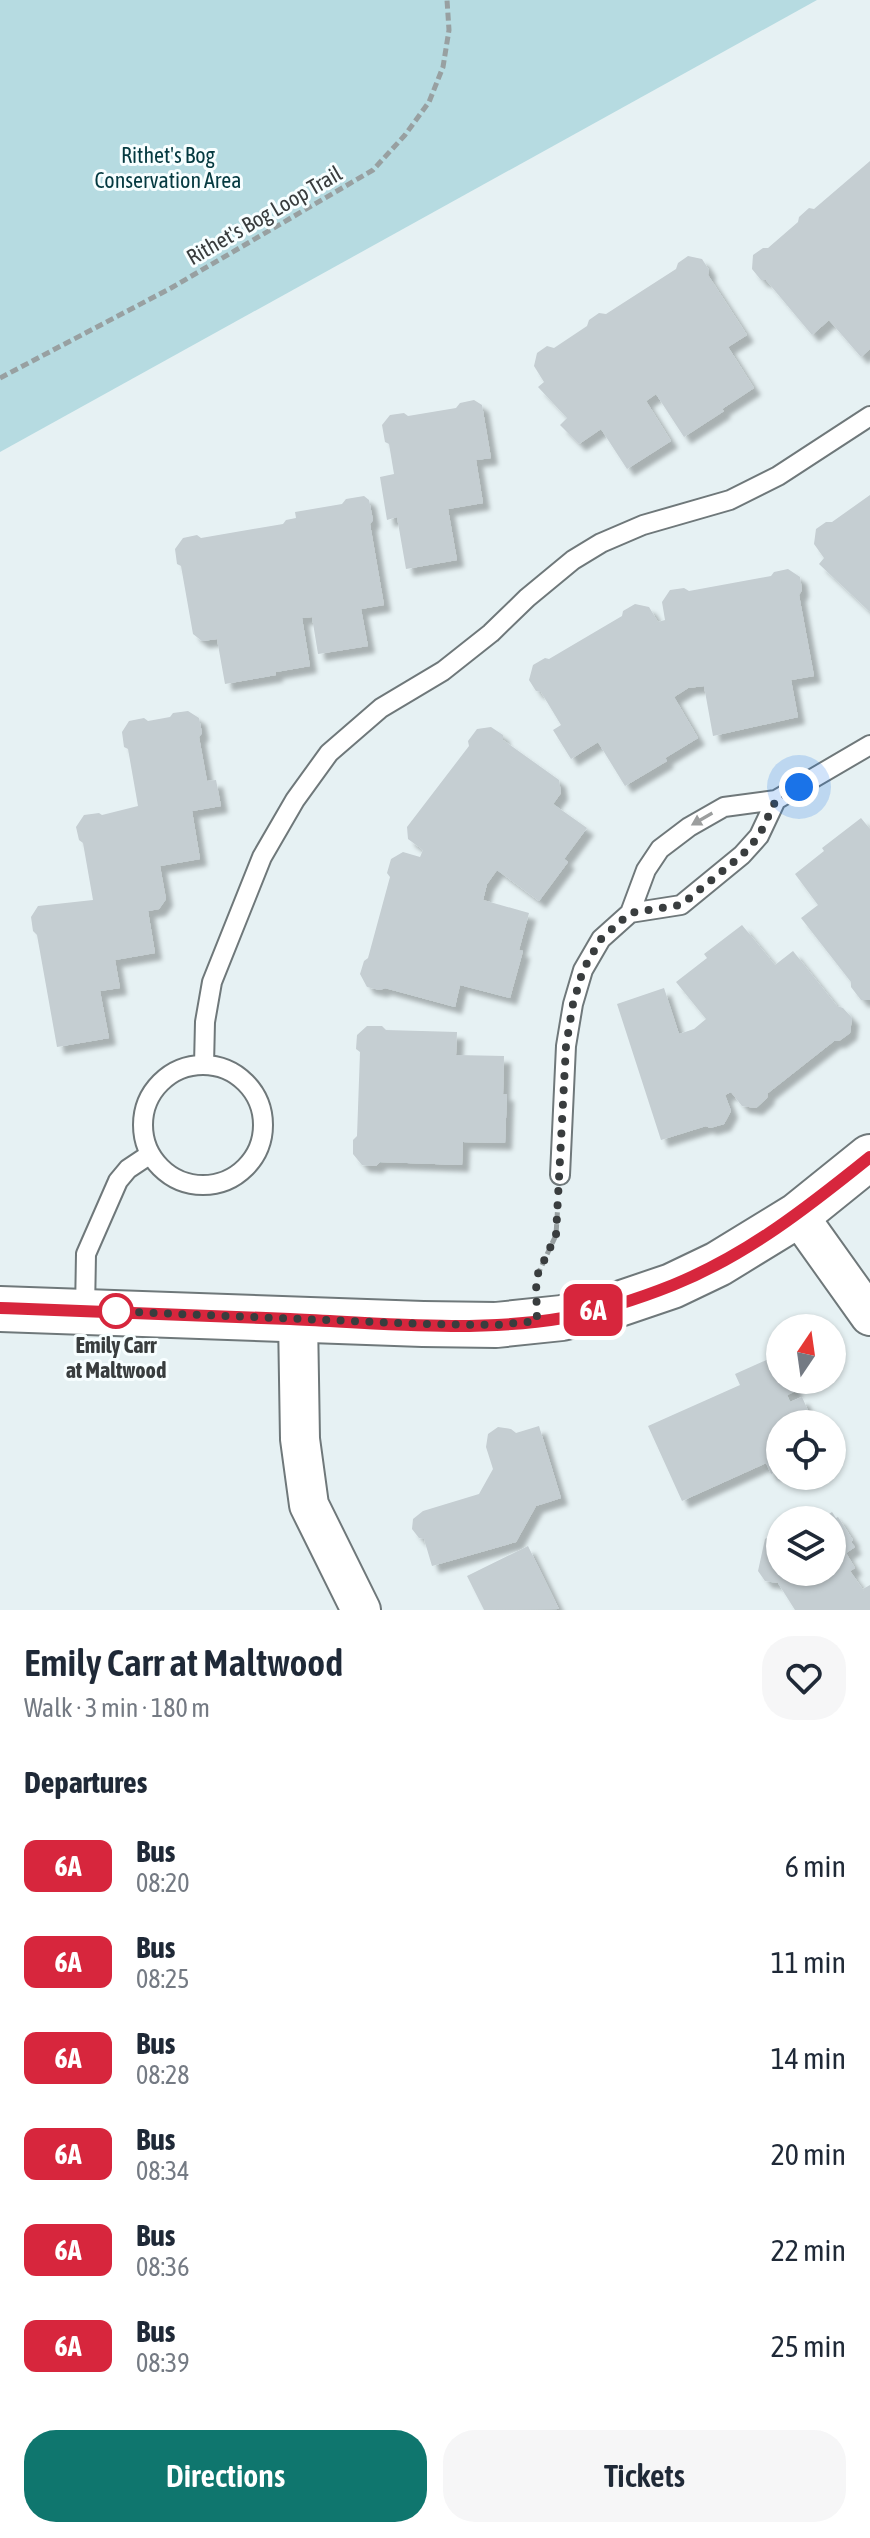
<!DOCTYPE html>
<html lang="en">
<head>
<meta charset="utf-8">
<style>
  body { margin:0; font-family:"Asap Condensed",sans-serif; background:#f6f6f7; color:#1f2937; height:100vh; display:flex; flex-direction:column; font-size:30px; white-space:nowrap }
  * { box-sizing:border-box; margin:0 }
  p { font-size:26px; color:#747a83 }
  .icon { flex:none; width:44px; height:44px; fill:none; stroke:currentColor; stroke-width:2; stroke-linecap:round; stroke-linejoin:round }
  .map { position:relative; height:1610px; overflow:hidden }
  .side { display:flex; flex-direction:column; background:#fff; flex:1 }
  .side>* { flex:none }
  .badge { padding:0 16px; border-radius:12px; font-size:28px; line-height:52px }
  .needle { width:52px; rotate:13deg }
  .controls { position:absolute; left:766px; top:1314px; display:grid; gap:16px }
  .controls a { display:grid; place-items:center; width:80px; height:80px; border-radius:50%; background:#fff; box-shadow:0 2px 6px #0004; font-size:40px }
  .you { position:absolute; width:40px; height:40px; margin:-20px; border:6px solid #fff; border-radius:50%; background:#1a73e8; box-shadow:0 0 0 12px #1a73e833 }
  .map>.badge { position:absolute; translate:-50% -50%; box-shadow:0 0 0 4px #fff }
  h2 { padding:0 24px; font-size:30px; line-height:72px }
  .round { display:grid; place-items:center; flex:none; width:84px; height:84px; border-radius:32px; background:#f6f6f7 }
  .head { display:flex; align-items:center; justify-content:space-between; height:136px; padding:0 24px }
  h1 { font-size:38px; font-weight:600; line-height:60px }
  .cta { display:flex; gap:16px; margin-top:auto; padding:16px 24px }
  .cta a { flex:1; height:92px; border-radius:32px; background:#0f766e; color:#fff; font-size:32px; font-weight:600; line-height:92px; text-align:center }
  .cta a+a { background:#f6f6f7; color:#1f2937 }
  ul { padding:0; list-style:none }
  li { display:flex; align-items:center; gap:24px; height:96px; padding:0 24px }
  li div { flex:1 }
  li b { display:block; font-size:30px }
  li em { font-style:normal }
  li .badge { min-width:88px; font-weight:700; text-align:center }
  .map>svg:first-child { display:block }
  .green { fill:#b6dbe1 }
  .building { fill:#c5ced2; filter:url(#shadow) }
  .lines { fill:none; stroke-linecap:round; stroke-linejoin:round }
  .service-casing { stroke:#6f787a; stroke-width:22 }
  .minor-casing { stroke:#6f787a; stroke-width:42 }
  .tertiary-casing { stroke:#6f787a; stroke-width:48 }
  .path { stroke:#98a0a1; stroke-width:5; stroke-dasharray:8 4; stroke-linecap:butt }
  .service { stroke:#fff; stroke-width:18 }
  .minor { stroke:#fff; stroke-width:38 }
  .tertiary { stroke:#fff; stroke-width:44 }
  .oneway { fill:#9c9e9e }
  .line-casing { stroke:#fff; stroke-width:18 }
  .line { stroke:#d7263d; stroke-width:12 }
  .walk { stroke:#393d3e; stroke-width:8; stroke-dasharray:0 14.4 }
  .stop-dot { fill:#fff; stroke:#d7263d; stroke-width:4 }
  .labels { text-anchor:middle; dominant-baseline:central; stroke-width:6; stroke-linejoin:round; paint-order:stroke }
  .park-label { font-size:22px; fill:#053a41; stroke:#f7feff }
  .street-label { font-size:22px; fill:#393d3e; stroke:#f7feff }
  .stop-label { font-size:22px; font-weight:bold; fill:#393d3e; stroke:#f7feff }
</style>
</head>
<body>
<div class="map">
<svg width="870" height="1610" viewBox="0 0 870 1610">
  <defs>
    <filter id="shadow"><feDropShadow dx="7" dy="7" stdDeviation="2" flood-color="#0004"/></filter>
  </defs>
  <rect width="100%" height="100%" fill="#e6f1f3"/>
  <path class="green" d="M0 0H817L0 452Z"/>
  <path class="building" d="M870 161V349L861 357 829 320 812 335 766 280H761L752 269 753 255 763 248H768L798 222 799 217 809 208 814 209Z
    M688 256 702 259 709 270 708 275 747 335 728 347 754 388 722 409 724 411 684 437 656 394 646 401 671 441 627 469 601 429 579 444 560 425 567 418 538 387 544 382 534 366 537 353 547 346 554 348 587 326 589 320 599 313 606 314 676 269 678 263Z
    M474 400 482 405 491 458 476 460 483 503 448 509 457 560 406 569 397 517 387 520 380 477 394 474 389 444 385 442 382 425 390 415 404 413 408 416 456 408 460 403Z
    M870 495V612L819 564 824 558 814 544 816 529 826 522H832Z
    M364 496 369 500 373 520 370 524 384 605 361 609 368 646 318 654 312 617 302 618 310 666 276 672V675L225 684 217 639 202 641 193 634 181 566 177 564 175 549 183 538 197 535 201 538 283 524 286 520 296 518 295 512 342 504 346 499Z
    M788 569 800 577 802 590 799 595 814 676 791 680 798 717 713 736 704 686 688 688 674 697 698 738 665 758 667 761 625 786 598 742 571 759 553 730 561 725 541 692 536 691 529 680 533 665 545 658 549 659 622 616 623 611 635 604 649 607 658 622 665 620 662 602 670 590 684 588 689 591 771 576 774 572Z
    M188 711 199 718 202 733 199 737 207 781 216 780 221 806 192 811 200 859 160 866 166 899 159 909 148 911 155 953 115 960 120 988 100 991 109 1038 57 1047 37 935 33 931 31 917 38 906 93 900 83 843 79 840 76 827 84 815 99 813 102 815 138 806 128 749 124 747 122 732 129 721 144 718 148 721 170 717 173 713Z
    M491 727 503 735V740L559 780 561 793 553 804 587 828 564 859 568 862 539 901 497 870 487 884 483 900 529 913 519 950 523 951 510 998 460 985 455 1007 385 988 380 990 367 987 360 974 364 961 368 958 390 877 387 873 391 859 403 852 420 857 423 850 408 839 407 827 469 746 468 741 477 729Z
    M861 818 870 829V1000H861L851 987V982L801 918 818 905 795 874 824 851 822 848Z
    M742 925 775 965 793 951 837 1006 843 1008 852 1018 850 1033 839 1041H834L768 1093 767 1098 756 1108 742 1106 731 1092 725 1095 731 1111 724 1124 710 1128 706 1126 661 1140 617 1004 664 988 679 1034 694 1029 706 1019 676 982 707 958 704 954Z
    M367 1026H382L386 1030 457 1032 456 1055 504 1056 503 1094H507L505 1143 463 1142 462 1165 380 1162 376 1166 362 1165 353 1154V1140L357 1136 360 1052 356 1049 357 1035Z
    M780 1354V1380H791L796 1391 787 1395 790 1402 802 1397 814 1424H780V1470L771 1474 766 1463 682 1501 648 1426 740 1385 735 1374Z
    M539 1426 561 1498 536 1506 516 1542 432 1566 424 1539 419 1538 412 1529 413 1519 423 1511 479 1494 493 1469 486 1447 488 1434 498 1427 511 1429 516 1433Z
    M832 1512 836 1518 838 1517 853 1540 851 1542 855 1547 846 1553 855 1568 850 1571 864 1591 863 1589 870 1585V1610H795L778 1583 765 1581 758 1571 765 1539 780 1529V1572H832V1520H820Z
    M528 1546 559 1609 484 1610 467 1576Z"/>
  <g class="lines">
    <g class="service-casing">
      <path id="service" d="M630 913 681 905 742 855 759 836 776 800
        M143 1125a60 60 0 1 1 120 0a60 60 0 1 1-120 0Z
        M204 1065 205 1022 212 982 262 857 295 800 329 753 381 708 443 671 491 633 527 598 573 560 601 543 643 525 730 500 778 476 870 416
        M560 1175 566 1046 573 1004 583 970 601 939 630 913 646 870 660 849 689 827 724 807 776 800 870 745
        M85 1311 86 1254 118 1181 128 1169 149 1155"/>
    </g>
    <g class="minor-casing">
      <path id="minor" d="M798 1215 870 1316
        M298 1319 300 1439 309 1505 361 1610"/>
    </g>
    <g class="tertiary-casing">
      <path id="tertiary" d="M0 1309 423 1324 496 1325 562 1318 619 1304 672 1286 718 1264 798 1215 870 1157"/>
    </g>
    <path class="path" d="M0 378 171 288 373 170 405 135 429 102 443 67 449 30 447 0
      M537 1276 556 1235 558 1202"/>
    <use href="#service" class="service"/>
    <use href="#minor" class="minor"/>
    <use href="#tertiary" class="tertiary"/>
  </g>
  <defs><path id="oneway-solid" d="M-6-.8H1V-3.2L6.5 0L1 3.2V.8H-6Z" transform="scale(2)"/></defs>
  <use class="oneway" href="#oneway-solid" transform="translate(702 819) rotate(150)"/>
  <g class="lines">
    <g class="line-casing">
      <path id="line" d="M0 1308C97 1311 194 1315 290 1319 377 1323 477 1333 563 1318 600 1311 638 1299 673 1285 747 1255 808 1207 870 1157"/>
    </g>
    <use href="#line" class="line"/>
    <path class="walk" d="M116 1311H106L423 1324 496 1325 537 1321 536 1278 556 1235 566 1046 573 1004 583 970 601 939 630 913 681 905 742 855 759 836 776 800 799 787"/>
  </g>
  <circle class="stop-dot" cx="116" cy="1311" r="16"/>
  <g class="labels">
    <g class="park-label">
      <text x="168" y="155">Rithet's Bog<tspan x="168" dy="25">Conservation Area</tspan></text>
    </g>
    <g class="street-label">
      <text transform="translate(264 215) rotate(-30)">Rithet's Bog Loop Trail</text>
    </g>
    <g class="stop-label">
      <text x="116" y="1345">Emily Carr<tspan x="116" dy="25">at Maltwood</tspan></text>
    </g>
  </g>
</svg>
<div class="controls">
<a><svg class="needle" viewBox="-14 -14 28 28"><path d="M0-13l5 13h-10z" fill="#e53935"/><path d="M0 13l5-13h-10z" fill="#747a83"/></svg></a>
<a><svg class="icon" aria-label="locate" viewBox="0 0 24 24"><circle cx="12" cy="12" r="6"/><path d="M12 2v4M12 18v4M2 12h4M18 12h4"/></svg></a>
<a><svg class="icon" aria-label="layers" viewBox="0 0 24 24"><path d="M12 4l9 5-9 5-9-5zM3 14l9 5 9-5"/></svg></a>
</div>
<div class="you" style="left:799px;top:787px"></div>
<b class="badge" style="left:593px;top:1310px;background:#d7263d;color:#fff">6A</b>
</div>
<section class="side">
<div class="head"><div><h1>Emily Carr at Maltwood</h1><p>Walk · 3 min · 180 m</p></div><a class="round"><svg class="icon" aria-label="heart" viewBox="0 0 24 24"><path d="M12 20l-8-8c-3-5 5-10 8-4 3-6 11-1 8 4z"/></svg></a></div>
<h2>Departures</h2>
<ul>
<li><span class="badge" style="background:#d7263d;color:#fff">6A</span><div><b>Bus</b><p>08:20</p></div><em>6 min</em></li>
<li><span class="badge" style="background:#d7263d;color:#fff">6A</span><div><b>Bus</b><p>08:25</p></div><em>11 min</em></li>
<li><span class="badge" style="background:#d7263d;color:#fff">6A</span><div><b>Bus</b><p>08:28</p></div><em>14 min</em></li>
<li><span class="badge" style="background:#d7263d;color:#fff">6A</span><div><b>Bus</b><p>08:34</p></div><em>20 min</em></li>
<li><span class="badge" style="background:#d7263d;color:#fff">6A</span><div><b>Bus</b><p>08:36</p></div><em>22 min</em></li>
<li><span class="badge" style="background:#d7263d;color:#fff">6A</span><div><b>Bus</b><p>08:39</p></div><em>25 min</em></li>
</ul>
<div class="cta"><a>Directions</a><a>Tickets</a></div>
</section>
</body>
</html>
